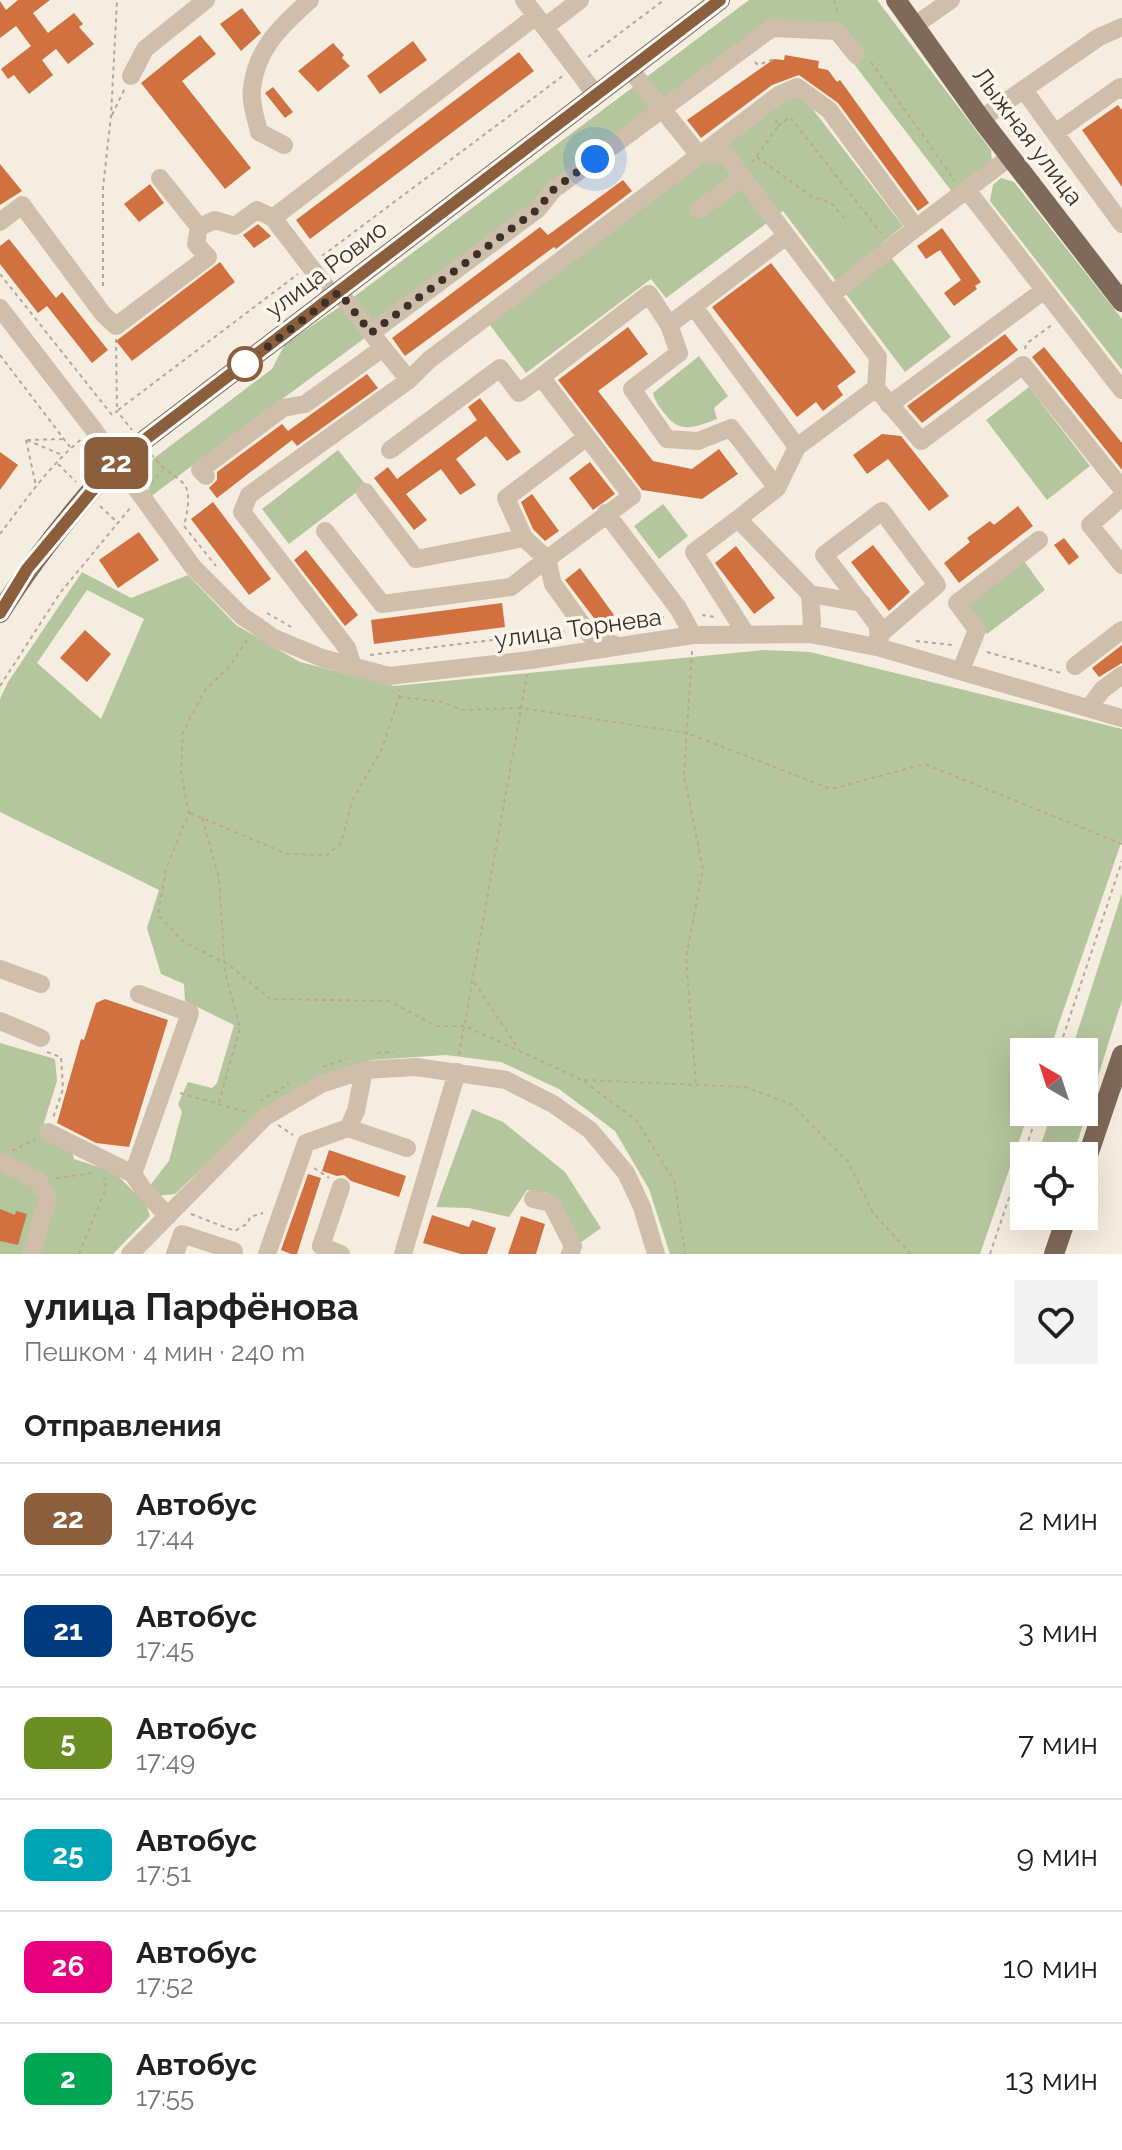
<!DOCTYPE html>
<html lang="ru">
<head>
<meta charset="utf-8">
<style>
  body { margin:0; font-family:Raleway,sans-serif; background:#f2f2f2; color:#202124; height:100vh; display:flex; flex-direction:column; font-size:30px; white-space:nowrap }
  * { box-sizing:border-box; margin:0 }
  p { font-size:26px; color:#757577 }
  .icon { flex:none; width:44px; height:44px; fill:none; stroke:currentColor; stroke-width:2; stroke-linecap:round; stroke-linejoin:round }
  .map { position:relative; height:1254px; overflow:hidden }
  .details { display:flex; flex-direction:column; background:#fff; flex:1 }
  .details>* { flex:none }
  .badge { padding:0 16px; border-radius:12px; font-size:28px; line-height:52px }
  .needle { width:52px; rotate:321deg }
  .tools { position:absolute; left:1010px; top:1038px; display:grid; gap:16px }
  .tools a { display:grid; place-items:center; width:88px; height:88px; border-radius:0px; background:#fff; box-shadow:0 8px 32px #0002; font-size:40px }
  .you { position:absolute; width:40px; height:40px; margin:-20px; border:6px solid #fff; border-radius:50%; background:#1a73e8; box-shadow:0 0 0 12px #1a73e833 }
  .map>.badge { position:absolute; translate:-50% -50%; box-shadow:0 0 0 4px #fff }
  h2 { padding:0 24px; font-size:30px; line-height:72px }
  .round { display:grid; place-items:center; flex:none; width:84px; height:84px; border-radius:0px; background:#f2f2f2 }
  .summary { display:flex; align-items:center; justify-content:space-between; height:136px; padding:0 24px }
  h1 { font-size:38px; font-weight:700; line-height:60px }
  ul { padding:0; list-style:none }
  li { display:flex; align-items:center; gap:24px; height:112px; padding:0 24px; border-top:2px solid #e0e0e0 }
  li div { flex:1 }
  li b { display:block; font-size:30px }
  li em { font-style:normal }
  li .badge { min-width:88px; font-weight:700; text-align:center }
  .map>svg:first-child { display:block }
  .green { fill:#b4c69c; fill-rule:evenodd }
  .building { fill:#d17140 }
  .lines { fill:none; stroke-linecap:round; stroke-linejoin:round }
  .path { stroke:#bba893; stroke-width:2; stroke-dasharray:4 4; stroke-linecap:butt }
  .minor { stroke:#cfbea9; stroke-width:18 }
  .major { stroke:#7f6959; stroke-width:20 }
  .line-casing { stroke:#fff; stroke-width:18 }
  .line { stroke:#8b5e3c; stroke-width:12 }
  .walk { stroke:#3c3129; stroke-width:8; stroke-dasharray:0 14.4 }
  .stop-dot { fill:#fff; stroke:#8b5e3c; stroke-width:4 }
  .labels { text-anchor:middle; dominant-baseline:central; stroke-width:7; stroke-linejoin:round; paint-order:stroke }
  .street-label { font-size:24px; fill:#3c3129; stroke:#fcf6ec }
</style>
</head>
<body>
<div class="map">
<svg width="1122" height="1254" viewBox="0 0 1122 1254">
  <rect width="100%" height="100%" fill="#f5eddf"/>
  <path class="green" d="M749 0H877L991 150 992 162 953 193 834 38 774 35 150 497 147 477 153 459 272 369 285 344 347 302Z
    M797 89 903 226 881 244 951 337 905 372 783 211 666 298 651 279 526 373 487 321Z
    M1001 178 1014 182 1122 319V370L990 201 993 185Z
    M699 356 728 396 714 408 717 419C698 426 680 435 666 415 660 408 655 402 653 393Z
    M1029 387 1090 466 1047 500 986 420Z
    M338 450 366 485 289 544 262 509Z
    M663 504 688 536 659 559 634 526Z
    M1024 561 1045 590 987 634 965 605Z
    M82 572 131 598 188 575 236 625 300 662 394 686 764 650 810 652 1122 729V840L1049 1052H1024V1112H1029L980 1254H670L649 1189 615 1131 559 1089 501 1062 446 1055 371 1060 334 1071 248 1124 175 1194 156 1196 148 1188 169 1161 182 1112 178 1104 188 1082 212 1088 217 1083 234 1025 185 1001 184 984 161 974 147 928 159 890 0 812V699L8 682ZM87 590 144 619 101 719 37 663Z
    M1122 893V1000L1073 1156H1037L1052 1112H1084V1052H1071Z
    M0 1043 55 1059 57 1081 42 1129 71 1148 74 1159 114 1172 146 1204 150 1216 113 1254H0Z
    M472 1109 503 1122 565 1172 601 1228 580 1243 549 1193 527 1190 509 1217 469 1208 436 1207Z"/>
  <path class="building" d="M18 0H50L33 13 48 33 74 13 83 24 79 27 94 44 68 64 56 49 42 60 53 75 29 94 14 75 8 79 1 69 31 46 16 26 0 38V1L6 10Z
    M242 8 261 33 241 51 220 24Z
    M200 35 216 54 182 81 251 168 225 189 141 83Z
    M413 41 427 60 380 94 367 76Z
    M333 43 344 55 342 58 350 66 318 92 298 71Z
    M519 52 534 71 310 239 296 220Z
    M785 55 819 61 818 68 828 70 837 82 840 80 929 203 918 211 838 103 799 75 772 85 701 138 687 120 774 59 784 60Z
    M273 87 293 112 285 118 265 93Z
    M1118 105 1122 110V187L1082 130Z
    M0 164 22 191 0 205Z
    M623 180 632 191 556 249 554 247 405 356 392 338 540 227 548 235Z
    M150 184 164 203 139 222 124 204Z
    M258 224 271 236 254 248 243 235Z
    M942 228 981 282 975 286 977 289 954 306 944 293 961 280 940 250 926 259 917 246Z
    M9 239 56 298 62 292 108 350 92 363 47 306 38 313 0 264V246Z
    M220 262 235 282 132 361 116 341Z
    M771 263 856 372 837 386 843 395 823 411 816 402 797 417 712 307Z
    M628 327 648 354 598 391 653 461 692 469 719 449 738 474 702 499 642 490 558 380Z
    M1005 334 1018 350 922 423 907 406Z
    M1044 347 1122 443V470L1032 357Z
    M367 374 378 388 297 446 292 440 217 498 209 488 217 480V472L282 424 288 431Z
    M480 398 521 452 507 461 486 436 456 459 476 485 460 495 441 469 406 494 427 520 414 530 374 478 388 467 397 479 477 420 468 407Z
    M882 434 901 436 949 496 929 511 888 459 867 474 853 455Z
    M0 452 18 465 0 490Z
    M590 462 615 494 593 510 569 478Z
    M532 494 559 531 545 541 533 529 521 502Z
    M213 502 271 579 249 595 191 519Z
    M1018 506 1033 526 959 583 944 563 970 542 967 538 990 521 994 525Z
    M139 532 159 560 118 588 99 560Z
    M1064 538 1079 557 1069 565 1054 545Z
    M873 545 910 592 889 611 851 562Z
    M736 546 775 598 754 614 715 563Z
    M306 550 358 615 345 626 294 560Z
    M580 568 614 615 600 626 565 580Z
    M502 603 505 627 374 644 371 620Z
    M85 630 111 654 87 682 60 658Z
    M1122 645V663L1099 677 1092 668Z
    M105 999 168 1020 129 1147 96 1143 57 1123 81 1039 84 1040 96 1003Z
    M329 1150 406 1176 399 1197 351 1181 344 1175 337 1176 322 1171Z
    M308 1174 321 1178 297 1254H291L281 1250Z
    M0 1209 15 1215 16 1211 27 1214 18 1245 0 1241Z
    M432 1215 469 1227 472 1220 496 1228 487 1254H461L423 1243Z
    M521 1216 545 1224 536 1254H508Z"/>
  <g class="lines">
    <path class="path" d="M834 0 838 14
      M588 57 664 0
      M755 62 758 65 774 59
      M871 62 955 181
      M112 115 125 88
      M778 126 790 117 881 233
      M757 157 811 196 831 203 845 219
      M752 163 778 126 775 118
      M322 256 564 75
      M0 274 112 415 117 411 132 430
      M103 286V188L111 116 117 0
      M116 339 117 409
      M1025 349 1026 344 1053 324
      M0 355 70 447
      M118 410 298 274
      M26 440 36 486
      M27 440 62 455
      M27 440 64 439
      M151 454C178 489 197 471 184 526L216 566
      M58 464 76 482
      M151 484 162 471
      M100 506 116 521
      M0 534C25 501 50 464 83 438
      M267 613 293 628
      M702 615 715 617
      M615 628 664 617
      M247 640 230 666 205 690 183 732 181 774 189 813 166 869 158 915 184 942 229 965 270 999 389 1001 436 1026H465L582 1080 636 1120 674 1180 685 1254
      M916 641 953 645
      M692 651 684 776 703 869 686 957 696 1085
      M987 652 1061 673
      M370 655 566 631
      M0 686 60 593 131 507
      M399 697 442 702 463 710 521 708 687 733 831 789 925 764 1122 844
      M190 813 287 854 327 855 341 843 352 801 382 749 399 697V689
      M202 818 219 878 225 972 240 1028 218 1106
      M474 982 519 1050
      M47 1052 61 1057 63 1089 53 1118
      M1058 1052 1122 861
      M377 1053 394 1052
      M459 1055 527 675
      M323 1067 347 1058
      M584 1080 745 1087 791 1104 848 1162 873 1213 911 1254
      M180 1093 247 1112
      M260 1101 289 1084
      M278 1125 293 1135
      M12 1151 35 1139
      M314 1168 329 1178
      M56 1178 93 1173
      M191 1214 235 1231 248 1223 250 1217 263 1213
      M79 1254 106 1188 104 1177
      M990 1254 1038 1112"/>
    <path class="minor" d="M524 0 596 95
      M914 26 951 0
      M545 27 580 0
      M630 69 699 155 725 154 878 357 876 388 921 441 1023 365 1122 489
      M131 76 145 49 206 0
      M1024 90 1055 133
      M1122 90 1120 87 1055 133 1122 224
      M981 119 1099 37 1122 27
      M284 145 259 132C256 119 250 101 252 88 256 49 282 25 310 0
      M967 190 1122 390
      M699 210 742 178
      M0 222 22 205 103 314 116 326 208 257 196 244 199 227 160 178
      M199 227 215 220 235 226 257 210 273 218
      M831 295 916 228
      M333 296 273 218 536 16
      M694 307 797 447
      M0 308 94 430 193 567 242 616 257 626 272 637 322 658 389 676 530 660 693 635 810 634 881 648 1122 718
      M669 325 786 236
      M371 333 538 209 553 190 772 28 837 31 856 55
      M383 348 409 380
      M889 405 1043 291
      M390 450 500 368 519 393 541 377
      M206 476 200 470 283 408 305 404 383 348 339 292
      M365 492 416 559 524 538
      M1122 497 1090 525 1122 565
      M606 513 678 608 693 635
      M738 519 694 552 746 634
      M325 531 382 604 511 587 547 559 524 538 506 498 587 437
      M810 594 862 603
      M810 634 812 623 810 594 738 519 777 488 797 447 876 388
      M878 636 937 585 882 511 824 555 877 624 881 648
      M615 645 589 634 553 584 547 559 632 496 541 377 649 294 669 325 679 353 632 389 667 439 698 441 731 428 777 488
      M1075 666 1122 630
      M353 667 347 648 242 512 249 495 409 380 429 360 779 95 797 87 829 110 916 228 1010 157
      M961 670 977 630 957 603 1039 540
      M1089 708 1102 690 1122 675
      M0 969 41 984
      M139 994 190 1013 133 1174 144 1191 168 1216
      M0 1021 41 1038
      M348 1128 356 1111 364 1070
      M48 1132 133 1174
      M0 1161 38 1180 48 1198 31 1254
      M341 1187 321 1246 341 1254
      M533 1199 551 1203 573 1246 570 1254
      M130 1254 265 1117 321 1084 364 1070 416 1067 506 1080 553 1104 590 1130 626 1173 642 1207 656 1254
      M175 1254 182 1234 234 1251 233 1254
      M267 1254 306 1143 348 1128 407 1148
      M403 1254 457 1072"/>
    <path class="major" d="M896 0 981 119 1122 302
      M0 613C34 558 74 509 117 461L720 0
      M1084 1167 1122 1055
      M1054 1254 1067 1216"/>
  </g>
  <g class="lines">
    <g class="line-casing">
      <path id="line" d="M0 613 27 569 117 461 720 0"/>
    </g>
    <use href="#line" class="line"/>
    <path class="walk" d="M245 364 339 292 371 333 538 209 553 190 595 159"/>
  </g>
  <circle class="stop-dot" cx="245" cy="364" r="16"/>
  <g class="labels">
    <g class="street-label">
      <text transform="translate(1028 136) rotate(53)">Лыжная улица</text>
      <text transform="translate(326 269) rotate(-37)">улица Ровио</text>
      <text transform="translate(578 628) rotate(-8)">улица Торнева</text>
    </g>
  </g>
</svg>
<div class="tools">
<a><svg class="needle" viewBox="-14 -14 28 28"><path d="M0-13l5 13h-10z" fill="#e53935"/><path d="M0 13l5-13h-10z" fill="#757577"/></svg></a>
<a><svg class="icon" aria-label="locate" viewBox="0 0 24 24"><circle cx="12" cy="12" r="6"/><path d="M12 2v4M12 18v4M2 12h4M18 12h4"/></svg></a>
</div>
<div class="you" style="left:595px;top:159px"></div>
<b class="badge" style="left:116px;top:463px;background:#8b5e3c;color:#fff">22</b>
</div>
<section class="details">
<div class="summary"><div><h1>улица Парфёнова</h1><p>Пешком · 4 мин · 240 m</p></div><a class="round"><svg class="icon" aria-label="heart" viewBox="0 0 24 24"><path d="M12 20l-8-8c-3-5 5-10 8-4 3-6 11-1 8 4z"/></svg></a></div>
<h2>Отправления</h2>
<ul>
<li><span class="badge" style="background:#8b5e3c;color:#fff">22</span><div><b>Автобус</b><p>17:44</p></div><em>2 мин</em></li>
<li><span class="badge" style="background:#003b80;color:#fff">21</span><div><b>Автобус</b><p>17:45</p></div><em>3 мин</em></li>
<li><span class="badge" style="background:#6b8e23;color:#fff">5</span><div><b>Автобус</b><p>17:49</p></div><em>7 мин</em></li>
<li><span class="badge" style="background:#00a3b4;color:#fff">25</span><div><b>Автобус</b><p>17:51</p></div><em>9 мин</em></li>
<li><span class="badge" style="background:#e6007e;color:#fff">26</span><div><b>Автобус</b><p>17:52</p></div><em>10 мин</em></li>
<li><span class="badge" style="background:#00a651;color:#fff">2</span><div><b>Автобус</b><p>17:55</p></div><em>13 мин</em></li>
</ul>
</section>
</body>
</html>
